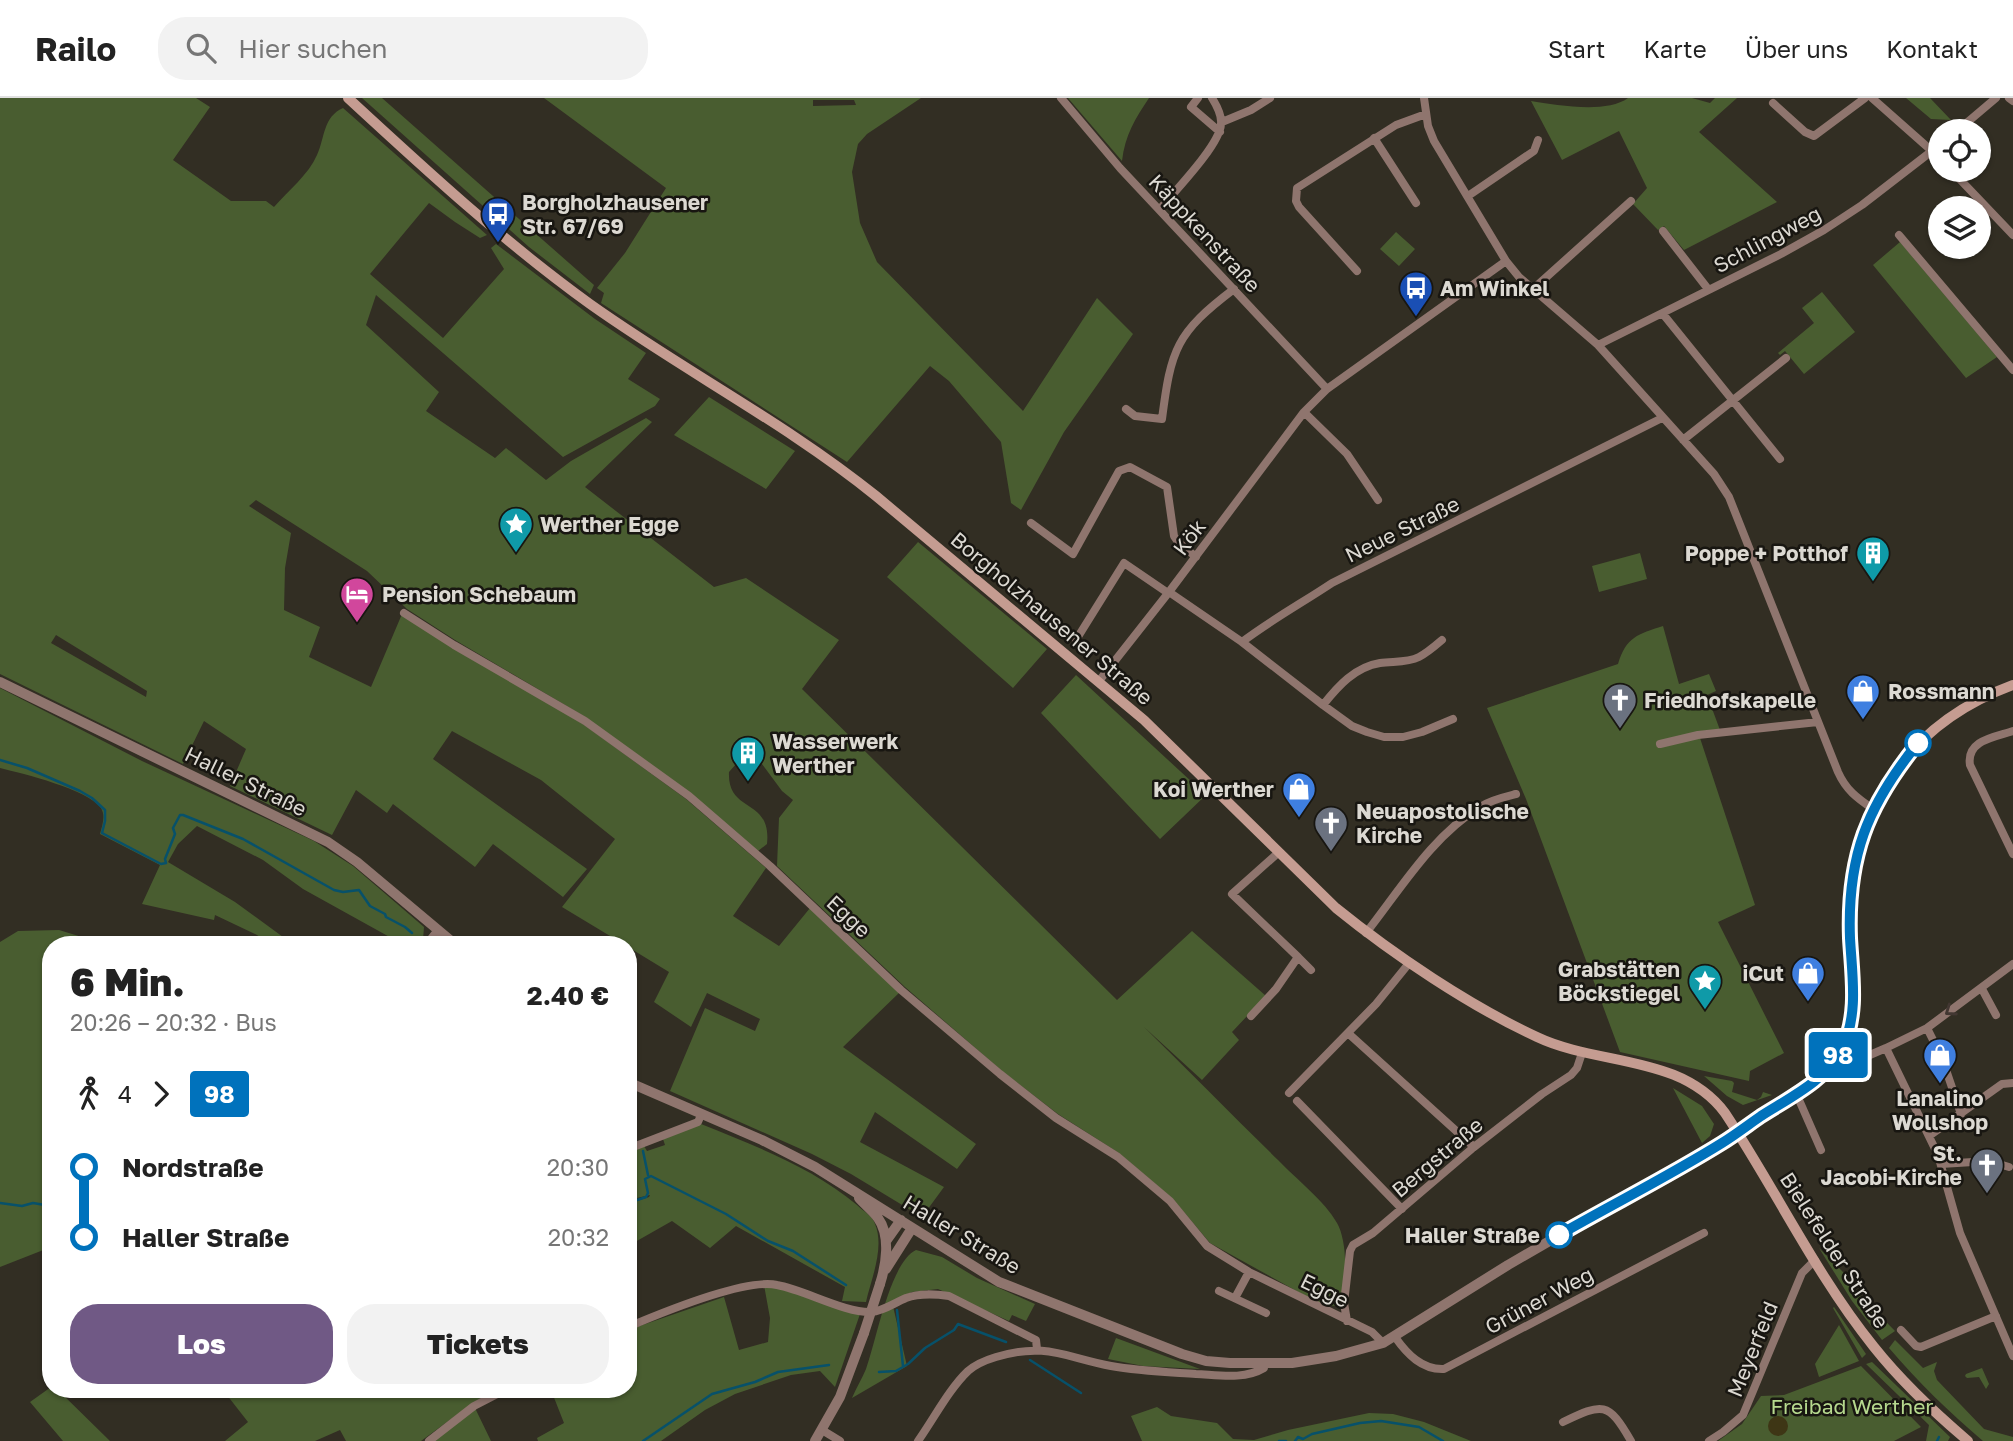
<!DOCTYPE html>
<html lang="de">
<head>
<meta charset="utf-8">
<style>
  body { margin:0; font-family:"Golos Text",sans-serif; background:#f2f2f2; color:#222; height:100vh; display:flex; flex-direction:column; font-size:26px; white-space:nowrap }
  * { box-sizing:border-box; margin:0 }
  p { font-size:23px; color:#767676 }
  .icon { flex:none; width:38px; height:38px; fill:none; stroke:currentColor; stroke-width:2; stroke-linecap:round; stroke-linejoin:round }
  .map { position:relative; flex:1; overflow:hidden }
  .panel { position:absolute; left:42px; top:838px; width:595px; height:462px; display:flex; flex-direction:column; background:#fff; border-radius:28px; box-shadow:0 2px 5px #0004 }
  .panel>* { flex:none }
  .badge { padding:0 14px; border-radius:5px; font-size:24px; line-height:46px }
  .controls { position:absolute; left:1928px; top:21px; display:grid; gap:14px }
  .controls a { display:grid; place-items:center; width:63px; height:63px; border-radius:50%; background:#fff; box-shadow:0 2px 5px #0004; font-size:35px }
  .map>.badge { position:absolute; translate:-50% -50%; box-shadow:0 0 0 4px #fff }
  .legs { display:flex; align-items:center; gap:10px; height:77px; padding:0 28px; font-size:23px }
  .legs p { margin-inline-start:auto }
  .headline { display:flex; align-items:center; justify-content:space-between; height:119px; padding:0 28px }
  h1 { font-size:38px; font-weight:800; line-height:52px }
  .primary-button { display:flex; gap:14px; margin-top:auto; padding:14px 28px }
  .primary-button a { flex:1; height:80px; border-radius:28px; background:#705985; color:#fff; font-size:28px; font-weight:800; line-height:80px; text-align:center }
  .primary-button a+a { background:#f2f2f2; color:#222 }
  ul { padding:0 28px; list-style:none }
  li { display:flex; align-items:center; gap:24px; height:70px; font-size:26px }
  li i { display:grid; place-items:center; width:10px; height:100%; margin:0 9px; background:currentColor }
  li i::after { content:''; width:18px; height:18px; margin:-9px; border:5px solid; border-radius:50%; background:#fff }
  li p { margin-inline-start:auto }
  li:first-child i { background:linear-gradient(#0000 50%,currentColor 0) }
  li:last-child i { background:linear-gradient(currentColor 50%,#0000 0) }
  header { display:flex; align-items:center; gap:42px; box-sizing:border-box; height:98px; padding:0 35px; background:#fff; border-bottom:2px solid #e0e0e0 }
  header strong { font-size:33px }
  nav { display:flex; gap:38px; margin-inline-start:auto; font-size:24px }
  .search { width:490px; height:63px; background:#f2f2f2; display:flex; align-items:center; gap:18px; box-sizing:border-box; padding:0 24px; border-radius:28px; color:#767676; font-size:26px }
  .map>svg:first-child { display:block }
  .green { fill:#495d30; fill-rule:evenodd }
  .sand { fill:#3e3615 }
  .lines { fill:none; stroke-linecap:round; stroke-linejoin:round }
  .stream { stroke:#07516a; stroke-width:2.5 }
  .minor { stroke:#8f756e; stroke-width:8 }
  .tertiary { stroke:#8f756e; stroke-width:10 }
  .secondary { stroke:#c59c91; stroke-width:10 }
  .tertiary-bridge { stroke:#8f756e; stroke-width:10 }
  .oneway { stroke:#423732 }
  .line-1-casing { stroke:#fff; stroke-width:16 }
  .line-1 { stroke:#0072bc; stroke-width:10 }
  .stop-1-dot { fill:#fff; stroke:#0072bc; stroke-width:3.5 }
  .labels { text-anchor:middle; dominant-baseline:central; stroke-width:5; stroke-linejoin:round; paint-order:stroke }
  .poi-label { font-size:21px; font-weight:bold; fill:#dcd9d2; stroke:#181611; text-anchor:start }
  .street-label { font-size:21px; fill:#dcd9d2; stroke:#181611 }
  .stop-label { font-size:21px; font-weight:bold; fill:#dcd9d2; stroke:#181611; text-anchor:end }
  .park-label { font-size:21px; fill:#b6d98e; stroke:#181611 }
</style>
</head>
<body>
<header>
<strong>Railo</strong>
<div class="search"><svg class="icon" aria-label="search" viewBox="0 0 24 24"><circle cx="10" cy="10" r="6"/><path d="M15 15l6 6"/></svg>Hier suchen</div>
<nav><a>Start</a><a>Karte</a><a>Über uns</a><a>Kontakt</a></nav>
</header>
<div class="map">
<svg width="2013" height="1343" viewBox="0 0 2013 1343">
  <rect width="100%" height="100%" fill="#322e23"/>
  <path class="green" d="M0 0H196L210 9 173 62 231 103H266L274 109C288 93 309 76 317 57 325 39 323 19 343 10L487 137 480 140 455 124 429 105 370 176 443 240 504 171 491 150 496 146 595 221 646 255 628 281 660 301 655 308 563 359 376 197 366 227 439 294 426 313 495 360 506 350 546 382 571 363 646 320 652 324 585 389 714 489 746 480 839 542 802 591 1117 902 1192 833 1266 898 1232 934 1239 942 1202 982 1144 929C1189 973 1233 1018 1278 1062 1296 1081 1325 1103 1337 1125 1348 1144 1348 1191 1336 1208L1322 1207 1210 1145 1173 1101 1119 1055 1058 1016 1002 973 905 889 777 768 779 720 793 702 782 693 762 666 737 665 729 674C727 716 772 699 767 746L758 753 587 620 455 542 407 511 367 473 256 402 249 408 291 435 285 470 284 512 320 529 309 559 371 589 402 516 583 626 686 701 766 770 733 818 779 848 810 810 900 894 843 949 976 1046 957 1071 875 1014 860 1044 944 1089 922 1119 851 1076 812 1056 670 993 705 910 755 933 760 921 707 895 691 929 654 904 669 874 628 849V847H625L562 809 615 741 541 682 452 633 433 661 587 771 563 799 493 746 475 769 393 706 387 715 356 692 332 737 230 688 246 651 204 623 183 666 0 576ZM56 537 147 593 146 599 51 545Z
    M362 0H382L594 187 590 196 529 149Z
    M544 0H921L867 36 858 46 852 74 860 125 877 164 1023 313 1097 200 1133 236 1064 334 1021 412 1011 405 1001 344 949 283 930 268 847 364 601 205 604 195 597 190 625 155 666 90ZM813 2H854L856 7 813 8Z
    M1068 0H1149C1135 21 1125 37 1122 63Z
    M1628 0H1692L1710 5 1715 0H1737L1699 34 1777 104 1684 152 1664 128 1658 132 1633 106 1647 90 1619 33 1562 62 1531 3C1557 7 1606 16 1628 0Z
    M1906 0H1930L1951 22 1931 21Z
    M1396 134 1415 151 1399 168 1380 151Z
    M1900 144 1997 259 1966 280 1873 167Z
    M1822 194 1855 234 1804 276 1785 253 1780 257 1778 255 1814 225 1802 210Z
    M709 299 795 353 766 391 674 337Z
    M918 444 1047 551 1013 590 887 479Z
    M1640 455 1647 481 1599 494 1592 468Z
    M1663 528 1679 586 1709 576 1716 593 1707 597 1720 632 1700 640 1755 807 1718 824 1784 955 1750 973 1749 983 1620 954 1526 701 1487 610 1618 566C1626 539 1638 536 1663 528Z
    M1076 577 1206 697 1160 741 1041 615Z
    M0 590 142 663 314 743 353 768 424 829 423 842 419 847H404L303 791 263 762 197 728 178 746 168 764 235 804 294 847H271L257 837 215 817 214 822 142 806 160 767 100 736C102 728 106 718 101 710 87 691 24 676 0 670Z
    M59 832 108 847H51V1149L0 1169V844L18 833Z
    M1704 978 1732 983 1734 985 1732 994 1757 1002 1761 999 1763 994 1772 997 1743 1007 1727 998Z
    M1673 990 1702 1008 1714 1026 1710 1038 1702 1045Z
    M701 1026C755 1048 812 1069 857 1107 863 1113 873 1118 875 1126 885 1150 871 1181 866 1204L842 1203 845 1189 736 1128 710 1150 672 1123 628 1148V1106L649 1099 650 1097 628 1102V1054L644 1048 647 1053 665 1047 663 1041Z
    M1819 1150 1844 1175 1851 1188 1895 1233 1882 1242 1852 1203Z
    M916 1152 942 1159 977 1180 1035 1206 1026 1223 1012 1217 1009 1223 938 1191 912 1194 892 1204 907 1268 852 1300C856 1290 862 1281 866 1271 876 1244 890 1164 916 1152Z
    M764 1187 784 1191 860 1216 835 1289 820 1273 791 1277 735 1296 705 1312 661 1343H538L537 1340 564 1325 551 1292H628V1232L724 1199 739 1252 768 1244 770 1220Z
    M1834 1209 1866 1256 1862 1260 1833 1210Z
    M1839 1227 1859 1263 1819 1279 1815 1266Z
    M1116 1240 1200 1271 1143 1268 1108 1261Z
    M1895 1242 1923 1270 1937 1264 1934 1273 1937 1282 1984 1331 2013 1339V1343H1983C1949 1314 1918 1284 1889 1250Z
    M1872 1264 1950 1339 1948 1343H1926L1929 1327 1866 1266Z
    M1861 1268 1921 1329 1894 1343H1718L1742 1326 1761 1298 1784 1297Z
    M1982 1270 1989 1286 1986 1291 1979 1279 1967 1280 1965 1278 1966 1276Z
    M51 1289V1292H58L110 1343H63L30 1304Z
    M223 1292H500L473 1305 421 1343H346L340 1332 315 1343H225L248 1324Z
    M1157 1309 1171 1318 1217 1325 1233 1341 1254 1342 1288 1332 1369 1315 1393 1316 1424 1324 1471 1343H1142L1131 1318Z
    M475 1310 491 1343H433Z"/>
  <path class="sand" d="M1768 1328a10 10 0 1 1 20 0a10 10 0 1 1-20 0Z"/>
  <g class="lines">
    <path class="stream" d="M0 662 27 670 80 693 92 700 105 712V723L102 735 161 766 166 765 165 761 175 736 173 730 180 717H183L243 741 334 792 343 794 359 792 370 808 385 816 386 819 405 829 412 835
      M643 1053 648 1077
      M0 1105 22 1108 33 1105 51 1108
      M628 1105 646 1099 648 1095 645 1081 651 1078 726 1116 768 1143 793 1153 846 1187
      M897 1212 903 1268
      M1030 1262 1081 1295
      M879 1274 896 1273 908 1266 925 1250 954 1232 958 1226 1006 1244
      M643 1343 712 1296 755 1284 778 1274 829 1267
      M1279 1343H1286
      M1295 1343 1298 1339 1303 1341 1312 1336 1360 1325 1381 1323 1419 1329 1443 1343
      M1937 1343 1939 1339"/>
    <path class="minor" d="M1061 0 1120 70 1327 291
      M1198 0 1191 9 1220 34
      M1424 0 1428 28 1434 43 1506 163 1519 179 1598 247 1714 376 1729 399 1838 674C1846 692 1857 700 1873 711
      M1872 0 1941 61
      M2009 0 2013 3
      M1773 5 1805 34 1814 38 1865 0
      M1222 24 1251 12 1270 0
      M1957 33 1996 0
      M1374 40 1416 105
      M1951 72 2013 137
      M1468 98 1534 53 1538 42
      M1160 111C1174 94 1220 47 1221 26 1222 17 1217 8 1212 0
      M1663 133 1708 191
      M1899 137 2013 272
      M1357 173 1299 109 1296 103 1297 90 1396 27 1426 16
      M1532 192 1631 103
      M1663 216 1780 361
      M1598 247 1781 156 1824 132 1862 107 1941 46
      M1126 311 1135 318 1162 321C1171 251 1176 235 1234 191
      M1304 314 1347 356 1378 402
      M1683 342 1786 260
      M1031 425 1073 456 1119 373 1130 369 1167 389 1174 438 1178 444 1196 459
      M1169 494 1242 544C1271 522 1302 505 1332 485L1662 320
      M404 515 454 547 585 623 689 698 770 768 901 892 1000 976 1056 1020 1118 1059 1170 1103 1207 1148 1249 1174 1372 1234 1383 1245
      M1076 542 1124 465 1168 495
      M1242 544 1323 607 1352 628 1367 634 1384 639H1403L1422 634 1453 621
      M1099 583 1169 494 1304 314 1327 291 1506 163
      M1323 607C1338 588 1355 569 1380 565 1393 563 1407 565 1419 559 1427 555 1435 548 1442 542
      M2013 633C1995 639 1966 642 1970 667L2013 756
      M1660 646 1698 637 1818 624
      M1366 835C1400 792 1432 738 1480 709 1490 702 1504 699 1516 696
      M426 847 438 832
      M1298 859 1311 872
      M1982 891 1996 917
      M1251 918 1276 891 1298 859 1232 796 1279 754
      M1927 930 1942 960 1961 1016
      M1349 936 1474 1049
      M1843 950 1855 958 1863 960 1886 950 1927 930 2013 866
      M1886 950 1938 1057 1960 1135 2013 1258
      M1289 995 1376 906 1410 864
      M1796 995 1821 1052
      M1297 1003 1402 1111
      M1929 1038 2002 986 2013 985
      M628 1051 698 1024 701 1017
      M1941 1066 1989 1063 2009 1069
      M1219 1193 1266 1215
      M1235 1200 1249 1174
      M1347 1223 1344 1205 1350 1153 1353 1147 1373 1135 1474 1049 1542 996 1571 977 1577 970 1582 955
      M628 1229C661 1215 745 1180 777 1187 805 1192 845 1215 871 1214 884 1213 894 1205 906 1200 920 1195 934 1196 949 1198L1036 1242 1037 1251
      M1901 1232 1916 1248 1921 1249 1996 1218
      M1395 1239C1407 1256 1422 1272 1444 1271L1704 1135
      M1563 1324C1603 1305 1608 1303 1631 1343
      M822 1332 840 1343
      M429 1343 474 1308 505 1292
      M918 1343C933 1322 949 1291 968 1273 976 1266 986 1262 996 1259 1045 1244 1065 1259 1111 1268 1139 1273 1167 1274 1196 1276 1218 1277 1244 1282 1264 1270V1266
      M1709 1343 1723 1334 1743 1317 1802 1175 1815 1162"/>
    <path class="tertiary" d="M0 584 328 744 357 764 456 847
      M628 984 762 1042 815 1069 999 1184 1182 1256 1206 1263 1230 1265H1292L1336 1258 1383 1245 1508 1167 1738 1034
      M859 1100C865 1107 873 1113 878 1120 891 1138 886 1167 880 1186
      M886 1143 901 1122
      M886 1171 912 1130
      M815 1343 840 1299 864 1235"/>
    <path class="secondary" d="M348 0C426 72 504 144 590 206 684 273 787 326 876 398L1144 622 1336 810C1394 857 1470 908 1537 939 1598 968 1681 956 1725 1015 1776 1092 1816 1177 1874 1249 1901 1283 1935 1315 1968 1343
      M1738 1034C1772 1011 1820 990 1841 953 1862 916 1851 872 1850 833 1847 718 1904 627 2013 587"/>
    <path class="tertiary-bridge" d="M864 1235 880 1186"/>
  </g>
  <defs><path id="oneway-chevron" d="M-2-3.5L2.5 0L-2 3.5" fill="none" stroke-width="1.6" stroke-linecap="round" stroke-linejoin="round" transform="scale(1.75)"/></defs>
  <use class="oneway" href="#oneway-chevron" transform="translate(1950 913) rotate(145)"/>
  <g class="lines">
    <g class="line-1-casing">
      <path id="line-1" d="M1559 1137C1613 1106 1669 1078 1722 1045 1735 1037 1748 1027 1761 1018 1789 1000 1827 982 1842 951 1859 916 1852 877 1850 840 1847 759 1867 708 1918 645"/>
    </g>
    <use href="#line-1" class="line-1"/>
  </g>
  <defs>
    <g id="bus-pin" transform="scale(1.75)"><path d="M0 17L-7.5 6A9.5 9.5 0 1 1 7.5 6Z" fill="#1a4fb4" stroke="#181611"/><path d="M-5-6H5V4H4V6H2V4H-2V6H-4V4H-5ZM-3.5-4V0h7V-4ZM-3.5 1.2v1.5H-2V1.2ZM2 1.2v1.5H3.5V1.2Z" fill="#fff"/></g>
    <g id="sight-pin" transform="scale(1.75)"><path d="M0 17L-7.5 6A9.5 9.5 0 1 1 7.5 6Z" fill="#0f9aa8" stroke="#181611"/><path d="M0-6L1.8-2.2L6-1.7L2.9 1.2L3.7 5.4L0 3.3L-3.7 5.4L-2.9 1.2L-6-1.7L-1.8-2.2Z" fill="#fff"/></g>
    <g id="building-pin" transform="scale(1.75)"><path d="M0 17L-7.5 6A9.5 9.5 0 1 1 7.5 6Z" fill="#0f9aa8" stroke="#181611"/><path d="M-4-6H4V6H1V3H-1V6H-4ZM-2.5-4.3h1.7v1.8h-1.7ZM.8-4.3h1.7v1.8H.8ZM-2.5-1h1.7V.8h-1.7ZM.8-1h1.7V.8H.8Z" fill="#fff"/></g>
    <g id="hotel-pin" transform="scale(1.75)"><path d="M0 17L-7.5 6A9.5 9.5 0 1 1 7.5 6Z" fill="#d1479c" stroke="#181611"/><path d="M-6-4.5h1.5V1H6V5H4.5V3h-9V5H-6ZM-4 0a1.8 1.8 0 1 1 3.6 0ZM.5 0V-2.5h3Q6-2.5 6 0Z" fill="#fff"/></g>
    <g id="shop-pin" transform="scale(1.75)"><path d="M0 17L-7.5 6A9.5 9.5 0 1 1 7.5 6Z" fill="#3f7fe0" stroke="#181611"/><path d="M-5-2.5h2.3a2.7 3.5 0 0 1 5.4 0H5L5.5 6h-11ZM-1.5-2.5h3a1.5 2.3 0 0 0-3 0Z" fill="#fff"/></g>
    <g id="church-pin" transform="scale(1.75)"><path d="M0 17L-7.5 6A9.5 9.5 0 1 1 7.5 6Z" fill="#6b7280" stroke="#181611"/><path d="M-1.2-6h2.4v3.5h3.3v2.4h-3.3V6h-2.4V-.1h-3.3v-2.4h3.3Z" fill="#fff"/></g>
  </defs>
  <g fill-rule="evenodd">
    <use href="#bus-pin" x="498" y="116"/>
    <use href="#bus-pin" x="1416" y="190"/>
    <use href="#sight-pin" x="516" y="426"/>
    <use href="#building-pin" x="1873" y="455"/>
    <use href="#hotel-pin" x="357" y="496"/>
    <use href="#shop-pin" x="1863" y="593"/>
    <use href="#church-pin" x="1620" y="602"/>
    <use href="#building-pin" x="748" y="655"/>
    <use href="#shop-pin" x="1299" y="691"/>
    <use href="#church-pin" x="1331" y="725"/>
    <use href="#shop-pin" x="1808" y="875"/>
    <use href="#sight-pin" x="1705" y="883"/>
    <use href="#shop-pin" x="1940" y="957"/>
    <use href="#church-pin" x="1987" y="1067"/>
  </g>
  <g class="stop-1-dot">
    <circle cx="1918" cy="645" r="12"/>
    <circle cx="1559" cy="1137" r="12"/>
  </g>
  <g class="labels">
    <g class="poi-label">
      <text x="522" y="104">Borgholzhausener<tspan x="522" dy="24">Str. 67/69</tspan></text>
      <text x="1440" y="190">Am Winkel</text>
      <text x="540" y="426">Werther Egge</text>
      <text x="1848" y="455" text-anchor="end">Poppe + Potthof</text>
      <text x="382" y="496">Pension Schebaum</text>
      <text x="1888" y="593">Rossmann</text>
      <text x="1644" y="602">Friedhofskapelle</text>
      <text x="772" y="643">Wasserwerk<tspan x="772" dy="24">Werther</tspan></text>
      <text x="1274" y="691" text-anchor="end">Koi Werther</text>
      <text x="1356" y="713">Neuapostolische<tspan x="1356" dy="24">Kirche</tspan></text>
      <text x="1680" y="871" text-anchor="end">Grabstätten<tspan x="1680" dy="24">Böckstiegel</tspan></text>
      <text x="1784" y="875" text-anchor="end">iCut</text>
      <text x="1940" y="1000" text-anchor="middle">Lanalino<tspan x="1940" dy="24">Wollshop</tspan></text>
      <text x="1962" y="1055" text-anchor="end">St.<tspan x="1962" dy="24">Jacobi-Kirche</tspan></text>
    </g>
    <g class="street-label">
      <text transform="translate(1205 135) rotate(47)">Käppkenstraße</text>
      <text transform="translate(1767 141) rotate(-28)">Schlingweg</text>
      <text transform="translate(1402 431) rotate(-26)">Neue Straße</text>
      <text transform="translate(1189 439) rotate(-53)">Kök</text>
      <text transform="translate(1052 520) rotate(40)">Borgholzhausener Straße</text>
      <text transform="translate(246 683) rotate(26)">Haller Straße</text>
      <text transform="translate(849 818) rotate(43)">Egge</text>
      <text transform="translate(1437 1059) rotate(-40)">Bergstraße</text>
      <text transform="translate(962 1136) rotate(31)">Haller Straße</text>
      <text transform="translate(1835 1152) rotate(57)">Bielefelder Straße</text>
      <text transform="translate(1325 1192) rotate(26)">Egge</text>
      <text transform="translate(1539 1202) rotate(-28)">Grüner Weg</text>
      <text transform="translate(1752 1251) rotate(-68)">Meyerfeld</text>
    </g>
    <g class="stop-label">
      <text x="1540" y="1137">Haller Straße</text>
    </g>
    <g class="park-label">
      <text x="1852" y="1308">Freibad Werther</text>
    </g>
  </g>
</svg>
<div class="controls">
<a><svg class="icon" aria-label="locate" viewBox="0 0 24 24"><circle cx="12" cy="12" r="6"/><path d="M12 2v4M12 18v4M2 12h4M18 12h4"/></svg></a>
<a><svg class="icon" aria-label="layers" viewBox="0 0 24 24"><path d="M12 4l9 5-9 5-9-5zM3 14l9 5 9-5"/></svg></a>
</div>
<b class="badge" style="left:1838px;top:957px;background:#0072bc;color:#fff">98</b>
<section class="panel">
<div class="headline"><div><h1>6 Min.</h1><p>20:26 – 20:32 · Bus</p></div><b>2.40 €</b></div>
<div class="legs"><svg class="icon" aria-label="walk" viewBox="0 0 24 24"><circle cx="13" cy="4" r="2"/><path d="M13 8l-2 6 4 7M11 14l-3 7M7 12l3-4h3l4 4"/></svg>4<svg class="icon" aria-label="forward" viewBox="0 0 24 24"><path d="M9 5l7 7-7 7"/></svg><b class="badge" style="background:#0072bc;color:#fff">98</b></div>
<ul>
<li><i style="color:#0072bc"></i><b>Nordstraße</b><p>20:30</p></li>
<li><i style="color:#0072bc"></i><b>Haller Straße</b><p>20:32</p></li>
</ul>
<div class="primary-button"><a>Los</a><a>Tickets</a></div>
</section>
</div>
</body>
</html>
